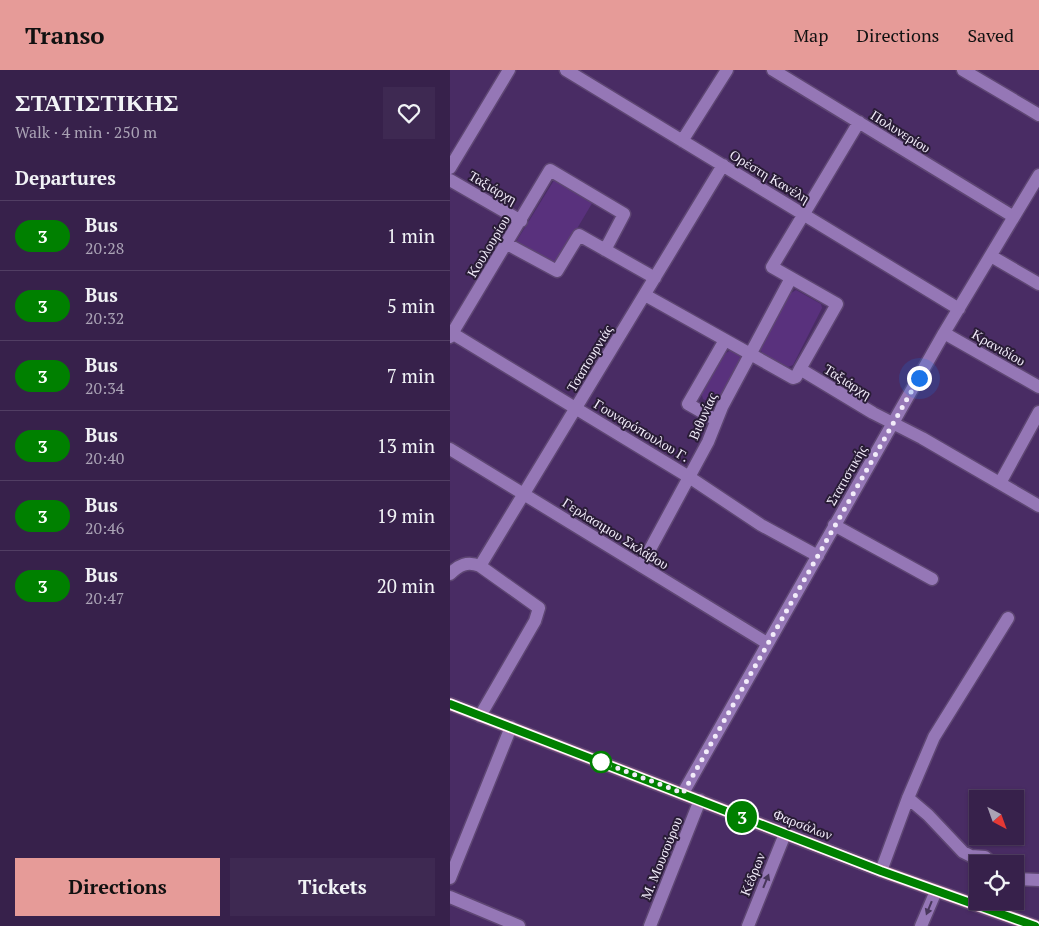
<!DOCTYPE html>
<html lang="en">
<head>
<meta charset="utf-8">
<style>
  body { margin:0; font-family:"PT Serif",serif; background:#3e2952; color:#f1f3f6; height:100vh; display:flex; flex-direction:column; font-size:19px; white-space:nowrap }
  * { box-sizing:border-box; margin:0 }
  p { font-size:16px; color:#aaa3b5 }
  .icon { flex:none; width:28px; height:28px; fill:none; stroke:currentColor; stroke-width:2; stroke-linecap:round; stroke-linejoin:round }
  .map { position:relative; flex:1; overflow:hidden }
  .panel { display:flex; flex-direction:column; background:#37214b; width:450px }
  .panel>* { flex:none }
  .badge { padding:0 10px; border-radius:16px; font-size:18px; line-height:32px }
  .needle { width:32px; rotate:139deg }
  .buttons { position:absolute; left:519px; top:720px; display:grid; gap:10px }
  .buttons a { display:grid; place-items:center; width:55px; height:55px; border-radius:0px; background:#37214b; box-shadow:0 1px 4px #0004,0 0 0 1px #513e63; font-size:25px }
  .you { position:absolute; width:25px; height:25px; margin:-12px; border:4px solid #fff; border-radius:50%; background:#1a73e8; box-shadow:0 0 0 8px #1a73e833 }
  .map>.badge { position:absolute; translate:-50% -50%; box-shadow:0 0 0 2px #fff }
  h2 { padding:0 15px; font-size:19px; line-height:45px }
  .round { display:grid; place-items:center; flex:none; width:52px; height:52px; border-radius:0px; background:#3e2952 }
  .head { display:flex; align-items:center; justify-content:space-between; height:85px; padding:0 15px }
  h1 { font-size:24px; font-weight:700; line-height:38px }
  .cta { display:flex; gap:10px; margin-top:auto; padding:10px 15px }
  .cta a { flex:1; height:58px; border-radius:0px; background:#e69b98; color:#111; font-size:20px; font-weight:700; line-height:58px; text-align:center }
  .cta a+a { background:#3e2952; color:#f1f3f6 }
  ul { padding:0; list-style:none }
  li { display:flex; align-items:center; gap:15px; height:70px; padding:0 15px; border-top:1px solid #513e63 }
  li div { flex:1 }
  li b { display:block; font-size:19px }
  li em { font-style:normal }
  li .badge { min-width:55px; font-weight:700; text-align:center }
  header { display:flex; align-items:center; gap:30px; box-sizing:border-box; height:70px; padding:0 25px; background:#e69b98; color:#111 }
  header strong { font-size:24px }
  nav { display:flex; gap:28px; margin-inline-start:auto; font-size:18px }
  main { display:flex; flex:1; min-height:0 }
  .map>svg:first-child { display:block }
  .green { fill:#59317d }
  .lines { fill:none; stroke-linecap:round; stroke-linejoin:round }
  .minor-casing { stroke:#5e4673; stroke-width:15 }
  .major-casing { stroke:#5e4673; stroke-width:15 }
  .minor { stroke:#9577b6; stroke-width:12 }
  .major { stroke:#cb82a9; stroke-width:12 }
  .oneway { fill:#49375c }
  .line-casing { stroke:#fff; stroke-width:11 }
  .line { stroke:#008000; stroke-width:8 }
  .walk { stroke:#f2ecfa; stroke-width:5; stroke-dasharray:0 9 }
  .stop-dot { fill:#fff; stroke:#008000; stroke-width:2.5 }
  .labels { text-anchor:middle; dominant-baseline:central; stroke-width:4; stroke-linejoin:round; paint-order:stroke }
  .street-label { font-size:14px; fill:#f2ecfa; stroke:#291c36 }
</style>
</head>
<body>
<header>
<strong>Transo</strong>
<nav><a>Map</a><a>Directions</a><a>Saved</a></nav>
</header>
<main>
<section class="panel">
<div class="head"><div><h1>ΣΤΑΤΙΣΤΙΚΗΣ</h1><p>Walk · 4 min · 250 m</p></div><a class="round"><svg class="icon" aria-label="heart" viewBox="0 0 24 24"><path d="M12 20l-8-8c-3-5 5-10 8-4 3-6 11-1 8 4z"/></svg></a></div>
<h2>Departures</h2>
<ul>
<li><span class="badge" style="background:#008000;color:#fff">3</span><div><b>Bus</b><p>20:28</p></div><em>1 min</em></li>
<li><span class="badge" style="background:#008000;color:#fff">3</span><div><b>Bus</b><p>20:32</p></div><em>5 min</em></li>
<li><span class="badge" style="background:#008000;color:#fff">3</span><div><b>Bus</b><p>20:34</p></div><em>7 min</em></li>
<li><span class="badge" style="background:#008000;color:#fff">3</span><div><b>Bus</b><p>20:40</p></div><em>13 min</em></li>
<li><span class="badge" style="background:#008000;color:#fff">3</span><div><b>Bus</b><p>20:46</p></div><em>19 min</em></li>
<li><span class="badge" style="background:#008000;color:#fff">3</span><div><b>Bus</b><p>20:47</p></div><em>20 min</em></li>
</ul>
<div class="cta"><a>Directions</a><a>Tickets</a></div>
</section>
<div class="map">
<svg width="589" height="856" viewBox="0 0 589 856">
  <rect width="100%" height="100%" fill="#492c64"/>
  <path class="green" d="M106 107 144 130 106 194 66 172Z
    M346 220 371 234 372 238 343 295 338 297 312 283 310 278 338 225Z
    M281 280 291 286V289L267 333 262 334 253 329 251 322 276 283Z"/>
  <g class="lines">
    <g class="minor-casing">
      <path id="minor" d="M116 0 509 239
        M323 0 564 147
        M513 0 589 45
        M232 71 277 0
        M0 98 59 0
        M0 110 71 151
        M57 174 107 201 129 165 205 208
        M541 186 589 214
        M195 225 343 308 346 307 350 299 423 343 472 368 589 436
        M0 262 239 407 311 455 368 486
        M494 263 589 317
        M0 267 100 100 174 144 155 180
        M350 299 387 234 322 197 409 52
        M266 350 238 334 275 270
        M0 379 317 573
        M550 413 589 342
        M384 455 482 509
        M30 496 273 95
        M191 496 258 372 272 337 341 208
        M0 504C9 495 17 491 30 496L89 538 85 551 30 646
        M233 723 494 263 589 105
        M458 728 478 745 513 782 521 786 535 787 543 794
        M431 801 458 728 484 667 558 548
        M0 808 61 657
        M565 809 589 810
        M0 827 69 856
        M200 856 250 730
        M298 856 335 764
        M471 856 486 821"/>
    </g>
    <g class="major-casing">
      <path id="major" d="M0 634 431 801 585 856"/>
    </g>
    <use href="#minor" class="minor"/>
    <use href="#major" class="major"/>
  </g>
  <defs><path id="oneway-solid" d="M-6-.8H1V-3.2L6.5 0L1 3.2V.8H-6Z" transform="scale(1.25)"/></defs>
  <g class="oneway">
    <use href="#oneway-solid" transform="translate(316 811) rotate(-68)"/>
    <use href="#oneway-solid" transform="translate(479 838) rotate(112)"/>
  </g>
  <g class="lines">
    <g class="line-casing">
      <path id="line" d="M0 634 431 801 585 856"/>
    </g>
    <use href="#line" class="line"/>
    <path class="walk" d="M151 692 233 723 469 308"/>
  </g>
  <circle class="stop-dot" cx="151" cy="692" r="10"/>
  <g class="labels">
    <g class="street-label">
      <text transform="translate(451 61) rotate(32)">Πολυνερίου</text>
      <text transform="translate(320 106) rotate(31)">Ορέστη Κανέλη</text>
      <text transform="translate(43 117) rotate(30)">Ταξιάρχη</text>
      <text transform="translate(38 176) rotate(-59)">Κουλουρίου</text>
      <text transform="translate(549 277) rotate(30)">Κρανιδίου</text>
      <text transform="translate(139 288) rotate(-59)">Τσαπουρνιάς</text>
      <text transform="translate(398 311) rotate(32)">Ταξιάρχη</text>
      <text transform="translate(252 346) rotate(-66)">Βιθυνίας</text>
      <text transform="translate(192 360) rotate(31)">Γουναρόπουλου Γ.</text>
      <text transform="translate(396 405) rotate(-60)">Στατιστικής</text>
      <text transform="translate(166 463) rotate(32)">Γερλασιμου Σκλάβου</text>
      <text transform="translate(353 754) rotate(21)">Φαρσάλων</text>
      <text transform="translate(211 788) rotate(-68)">Μ. Μουσούρου</text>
      <text transform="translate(302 804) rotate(-68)">Κέδρων</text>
    </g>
  </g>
</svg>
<div class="buttons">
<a><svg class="needle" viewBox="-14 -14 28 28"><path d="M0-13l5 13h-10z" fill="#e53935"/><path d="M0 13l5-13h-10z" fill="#aaa3b5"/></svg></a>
<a><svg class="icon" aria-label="locate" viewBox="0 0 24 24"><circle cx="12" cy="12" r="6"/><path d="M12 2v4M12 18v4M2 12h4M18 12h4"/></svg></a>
</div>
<div class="you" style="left:469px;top:308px"></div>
<b class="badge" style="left:292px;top:747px;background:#008000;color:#fff">3</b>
</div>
</main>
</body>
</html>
